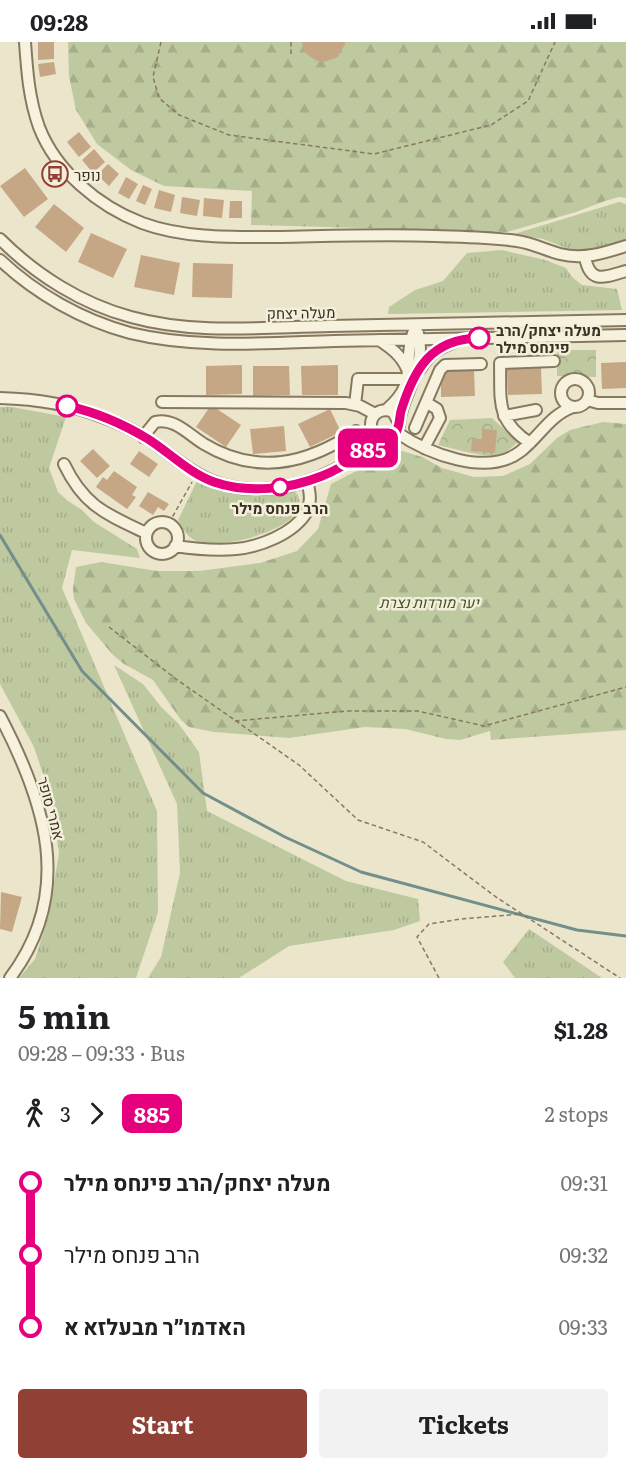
<!DOCTYPE html>
<html lang="en">
<head>
<meta charset="utf-8">
<style>
  body { margin:0; font-family:Literata,Heebo,serif; background:#f2f2f2; color:#202124; height:100vh; display:flex; flex-direction:column; font-size:22px; white-space:nowrap }
  * { box-sizing:border-box; margin:0 }
  p { font-size:20px; color:#757577 }
  .icon { flex:none; width:33px; height:33px; fill:none; stroke:currentColor; stroke-width:2; stroke-linecap:round; stroke-linejoin:round }
  .map { position:relative; height:936px; overflow:hidden }
  .panel { display:flex; flex-direction:column; background:#fff; flex:1 }
  .panel>* { flex:none }
  .badge { padding:0 12px; border-radius:9px; font-size:21px; line-height:39px }
  .map>.badge { position:absolute; translate:-50% -50%; box-shadow:0 0 0 3px #fff }
  .legs { display:flex; align-items:center; gap:9px; height:66px; padding:0 18px; font-size:20px }
  .legs p { margin-inline-start:auto }
  .summary { display:flex; align-items:center; justify-content:space-between; height:102px; padding:0 18px }
  h1 { font-size:33px; font-weight:700; line-height:45px }
  .cta { display:flex; gap:12px; margin-top:auto; padding:12px 18px }
  .cta a { flex:1; height:69px; border-radius:6px; background:#914036; color:#fff; font-size:24px; font-weight:700; line-height:69px; text-align:center }
  .cta a+a { background:#f2f2f2; color:#202124 }
  ul { padding:0 18px; list-style:none }
  li { display:flex; align-items:center; gap:21px; height:72px; font-size:22px }
  li i { display:grid; place-items:center; width:9px; height:100%; margin:0 8px; background:currentColor }
  li i::after { content:''; width:15px; height:15px; margin:-8px; border:4px solid; border-radius:50%; background:#fff }
  li p { margin-inline-start:auto }
  li:first-child i { background:linear-gradient(#0000 50%,currentColor 0) }
  li:last-child i { background:linear-gradient(currentColor 50%,#0000 0) }
  .status { display:flex; justify-content:space-between; align-items:center; height:42px; padding:0 30px; background:#fff; direction:ltr }
  .status svg { height:16px; fill:currentColor }
  .map>svg:first-child { display:block }
  .grass { fill:url(#grass-tufts) }
  .forest { fill:url(#forest-firs) }
  .park { fill:url(#park-crowns) }
  .lines { fill:none; stroke-linecap:round; stroke-linejoin:round }
  .stream { stroke:#728f8b; stroke-width:3 }
  .building { fill:#c6a785 }
  .minor-casing { stroke:#877961; stroke-width:14 }
  .path { stroke:#877961; stroke-width:1.5; stroke-dasharray:4.5 3; stroke-linecap:butt }
  .minor { stroke:#f6f2de; stroke-width:10 }
  .line-1-casing { stroke:#fff; stroke-width:14 }
  .line-1 { stroke:#e6007e; stroke-width:9 }
  .stop-1-dot { fill:#fff; stroke:#e6007e; stroke-width:3 }
  .labels { text-anchor:middle; dominant-baseline:central; stroke-width:5; stroke-linejoin:round; paint-order:stroke }
  .poi-label { font-size:15px; fill:#393023; stroke:#f3efda; text-anchor:start }
  .street-label { font-size:15px; fill:#393023; stroke:#f3efda }
  .stop-label { font-size:15px; font-weight:bold; fill:#393023; stroke:#f3efda; text-anchor:start }
  .park-label { font-size:15px; font-style:italic; fill:#45542b; stroke:#f3efda }
</style>
</head>
<body>
<div class="status"><b>09:28</b><svg viewBox="0 0 49 12"><path d="M0 12V9h3v3zM5 12V6h3v6zM10 12V3h3v9zM15 12V0h3v12zM26 1h20v11H26zM47 4h2v5h-2z"/></svg></div>
<div class="map">
<svg width="626" height="936" viewBox="0 0 626 936">
  <defs>
    <pattern id="grass-tufts" width="24" height="20" patternUnits="userSpaceOnUse" patternTransform="scale(1.5)"><rect width="24" height="20" fill="#bfc9a0"/><path d="M3 7l-1-3M5 7V3M7 7l1-3M15 17l-1-3M17 17v-4M19 17l1-3" fill="none" stroke="#a5ad8a"/></pattern>
    <pattern id="forest-firs" width="22" height="20" patternUnits="userSpaceOnUse" patternTransform="scale(1.5)"><rect width="22" height="20" fill="#bfc9a0"/><path d="M5 1l3.5 6h-7zM16 11l3.5 6h-7z" fill="#a5ad8a"/></pattern>
    <pattern id="park-crowns" width="20" height="18" patternUnits="userSpaceOnUse" patternTransform="scale(1.5)"><rect width="20" height="18" fill="#bfc9a0"/><path d="M2 6a3 3 0 1 1 6 0M12 15a3 3 0 1 1 6 0" fill="none" stroke="#a5ad8a"/></pattern>
  </defs>
  <rect width="100%" height="100%" fill="#ebe5cb"/>
  <path class="grass" d="M619 160 626 162V199L619 203 589 208H571L543 197 514 192Z
    M502 208 545 218 566 226 572 235 582 243 617 247 622 268 388 272 389 265 415 248 443 239 467 211Z
    M0 365H12L66 375 49 426 58 450 68 459 82 468 94 480 137 507 140 516 72 508 62 546 157 769 158 870 136 936H19L35 917 48 876 59 811 52 759 34 705 0 642Z
    M197 439C219 448 238 453 262 453 273 453 284 449 295 450L298 453C300 459 301 464 297 470 284 491 218 508 196 499 187 495 183 486 178 478Z
    M114 623 143 642 162 666 178 681 199 710 207 769 346 839 418 857 420 879 394 888 289 904 239 936H148L161 915 180 831 177 762Z
    M529 887 602 936H515L503 920Z"/>
  <path class="forest" d="M68 0H626V156L619 155 605 159 576 170 507 190 251 183 252 149 164 144 131 128 97 102 76 68 69 34Z
    M603 380 626 382V688L491 698 490 689 460 698 446 697 405 687 365 685 289 696 214 690 189 685 181 678 153 638 124 622 113 613 86 581 74 557 73 547 76 525 101 520 157 529H199L260 521 297 509 318 487 331 442 372 421 389 405 422 415 442 426 474 435 503 434 530 422 557 396 570 388Z"/>
  <path class="park" d="M557 308H596V335L557 334Z
    M492 376 518 400C512 405 505 412 497 413 480 415 455 407 438 403L450 378Z"/>
  <g class="lines">
    <path class="stream" d="M0 493 82 629 203 751 285 795 361 830 577 888 626 894"/>
  </g>
  <path class="building" d="M38 0H54V17L38 18Z
    M302 0H345V2L338 15 324 20 317 19 309 14 304 9Z
    M54 20 56 32 40 35 38 22Z
    M79 90 91 105 79 115 67 100Z
    M94 107 105 120 93 131 82 118Z
    M108 122 119 132 109 144 97 133Z
    M25 126 48 157 24 175 0 144Z
    M126 135 138 142 129 157 118 151Z
    M143 143 152 147 145 163 136 159Z
    M159 148 175 153 171 170 154 166Z
    M182 155 200 158 197 174 180 171Z
    M204 156 224 158 222 176 203 174Z
    M230 159H242V176H229Z
    M54 162 84 186 66 210 35 185Z
    M91 191 127 207 113 236 78 220Z
    M141 213 180 221 174 253 134 245Z
    M193 221 233 222 232 256 192 255Z
    M626 320V346L602 347 601 321Z
    M242 323V352L206 353V324Z
    M338 323V353H302L301 324Z
    M253 324H289L290 353 253 354Z
    M541 326 542 352 508 353 507 327Z
    M474 328 475 354 441 355V329Z
    M211 363 241 383 226 405 196 385Z
    M330 367 341 390 310 405 298 382Z
    M284 384 286 409 253 412 250 387Z
    M482 387 497 388 495 411 471 409 472 397H482Z
    M93 407 110 424 97 436 80 419Z
    M139 409 158 422 149 435 130 422Z
    M114 429 137 445 132 453 136 455 127 467 96 445 103 435 107 438Z
    M148 450 169 462 164 469 158 465 153 473 139 464Z
    M1 850 22 855 12 890 0 887Z"/>
  <g class="lines">
    <g class="minor-casing">
      <path id="minor" d="M25 0C27 29 29 57 39 85 56 129 98 164 142 181 185 197 236 195 281 195 332 194 384 192 435 194 462 195 490 195 517 199 532 201 545 208 560 212 583 218 604 211 626 204
        M0 197C36 233 82 262 131 275 195 293 265 285 330 284 429 282 527 280 626 278
        M585 215C590 243 605 235 626 229
        M0 218C36 252 82 278 130 291 196 307 267 301 334 299 432 297 529 295 626 293
        M379 298C391 306 401 313 407 327
        M420 327C432 309 438 307 457 299
        M561 351a14 14 0 1 1 28 0a14 14 0 1 1-28 0Z
        M0 356C35 357 70 362 102 375 119 381 136 389 151 399 171 413 190 430 212 439 245 452 287 448 319 435 342 425 363 414 375 392
        M587 358 598 361H626
        M162 360 346 361 360 364 375 372
        M355 363 358 337H400
        M386 368C419 340 402 325 413 291
        M504 374 536 368
        M399 381 393 370C381 365 370 372 371 385 376 396 389 401 397 389 400 384 399 377 401 371 408 344 426 321 418 291
        M415 386 440 328 445 323 481 322
        M396 390C427 411 487 436 521 409 540 394 550 373 573 365
        M143 395 155 380C174 375 189 393 204 402 257 434 308 422 356 389
        M530 401C495 378 501 359 500 321L554 319
        M424 406 440 376 437 367 427 361
        M64 422C84 464 106 472 146 491
        M146 496a16 16 0 1 1 32 0a16 16 0 1 1-32 0Z
        M175 504C195 507 216 509 236 507 259 505 293 492 306 471 312 461 310 450 307 439
        M0 674C45 760 75 850 10 936"/>
    </g>
    <path class="path" d="M161 0 153 35 159 56 179 73 229 93 374 112 491 83 528 59 555 0
      M291 0V12
      M169 481 192 440
      M109 585 176 637 299 723 358 778 423 800 496 855 620 936
      M235 679 347 669H418L484 684 626 645
      M439 936 417 895 429 882 461 877 521 872"/>
    <use href="#minor" class="minor"/>
  </g>
  <g class="lines">
    <g class="line-1-casing">
      <path id="line-1" d="M67 364C96 370 123 382 148 397 170 411 189 431 214 440 249 452 289 447 322 434 344 425 364 413 375 392L386 396 395 392C400 385 399 377 401 369 414 327 431 297 479 296"/>
    </g>
    <use href="#line-1" class="line-1"/>
  </g>
  <defs>
    <g id="bus-ring" transform="scale(1.35)"><circle r="9.5" fill="#f3efda" stroke="#914036" stroke-width="1.5"/><path d="M-5-6H5V4H4V6H2V4H-2V6H-4V4H-5ZM-3.5-4V0h7V-4ZM-3.5 1.2v1.5H-2V1.2ZM2 1.2v1.5H3.5V1.2Z" fill="#914036"/></g>
  </defs>
  <g fill-rule="evenodd">
    <use href="#bus-ring" x="55" y="132"/>
  </g>
  <g class="stop-1-dot">
    <circle cx="479" cy="296" r="10"/>
    <circle cx="67" cy="364" r="10"/>
    <circle cx="280" cy="445" r="8"/>
  </g>
  <g class="labels">
    <g class="poi-label">
      <text x="74" y="132">נופר</text>
    </g>
    <g class="street-label">
      <text transform="translate(301 270) rotate(-1)">מעלה יצחק</text>
      <text transform="translate(52 766) rotate(75)">אמרי סופר</text>
    </g>
    <g class="stop-label">
      <text x="496" y="287">מעלה יצחק/הרב<tspan x="496" dy="17">פינחס מילר</tspan></text>
      <text x="280" y="465" text-anchor="middle">הרב פנחס מילר</text>
    </g>
    <g class="park-label">
      <text x="429" y="559">יער מורדות נצרת</text>
    </g>
  </g>
</svg>
<b class="badge" style="left:368px;top:406px;background:#e6007e;color:#fff">885</b>
</div>
<section class="panel">
<div class="summary"><div><h1>5 min</h1><p>09:28 – 09:33 · Bus</p></div><b>$1.28</b></div>
<div class="legs"><svg class="icon" aria-label="walk" viewBox="0 0 24 24"><circle cx="13" cy="4" r="2"/><path d="M13 8l-2 6 4 7M11 14l-3 7M7 12l3-4h3l4 4"/></svg>3<svg class="icon" aria-label="forward" viewBox="0 0 24 24"><path d="M9 5l7 7-7 7"/></svg><b class="badge" style="background:#e6007e;color:#fff">885</b><p>2 stops</p></div>
<ul>
<li><i style="color:#e6007e"></i><b>מעלה יצחק/הרב פינחס מילר</b><p>09:31</p></li>
<li><i style="color:#e6007e"></i><span>הרב פנחס מילר</span><p>09:32</p></li>
<li><i style="color:#e6007e"></i><b>האדמו״ר מבעלזא א</b><p>09:33</p></li>
</ul>
<div class="cta"><a>Start</a><a>Tickets</a></div>
</section>
</body>
</html>
